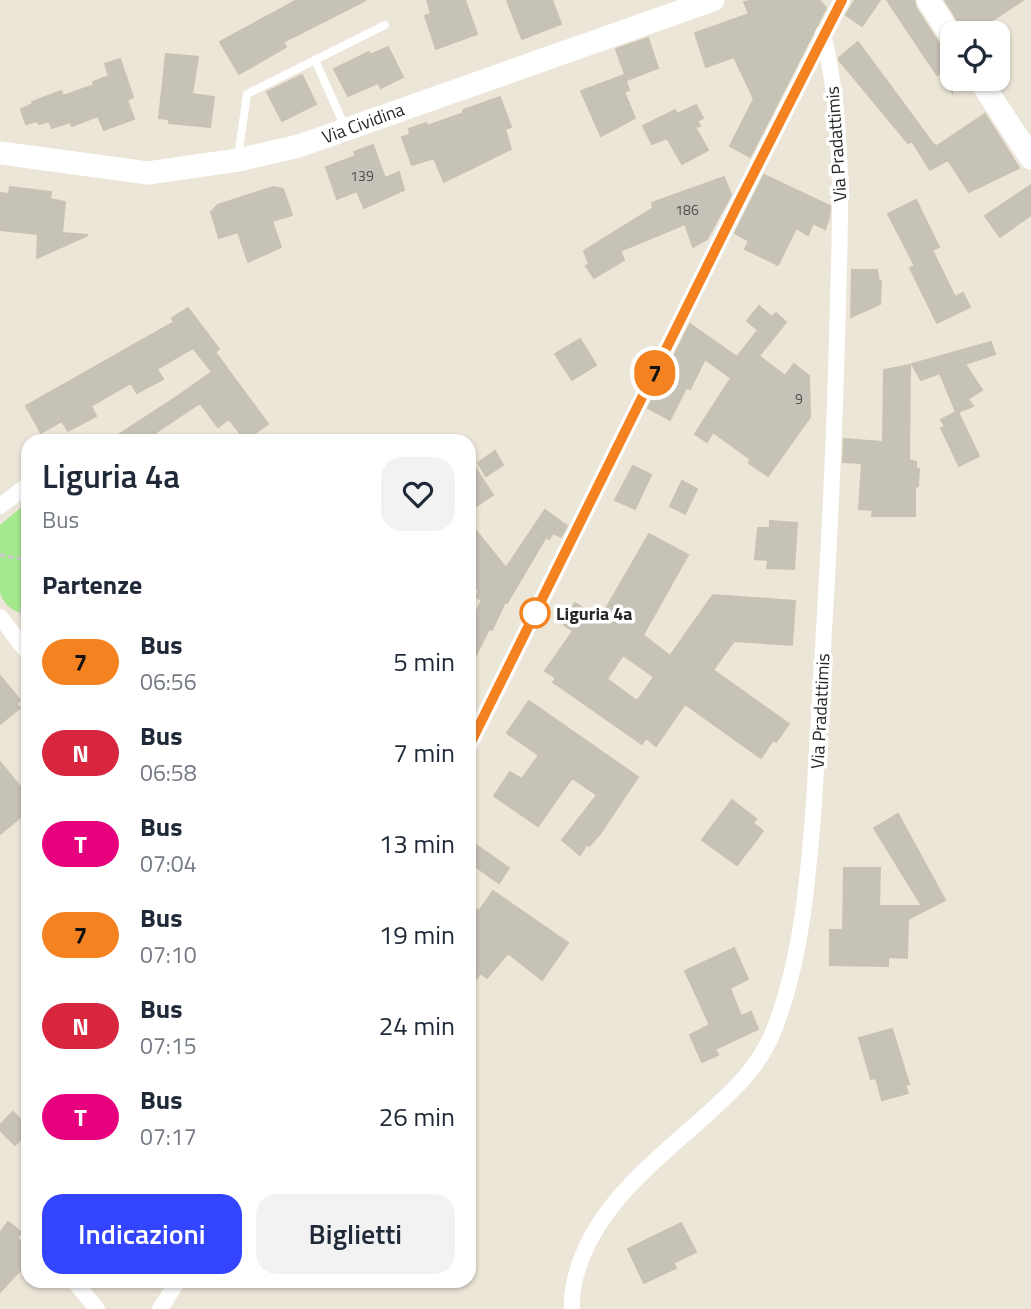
<!DOCTYPE html>
<html lang="it">
<head>
<meta charset="utf-8">
<style>
  body { margin:0; font-family:"Titillium Web",sans-serif; background:#f2f2f3; color:#1f2937; height:100vh; display:flex; flex-direction:column; font-size:26px; white-space:nowrap }
  * { box-sizing:border-box; margin:0 }
  p { font-size:23px; color:#747a83 }
  .icon { flex:none; width:38px; height:38px; fill:none; stroke:currentColor; stroke-width:2; stroke-linecap:round; stroke-linejoin:round }
  .map { position:relative; flex:1; overflow:hidden }
  .sheet { position:absolute; left:21px; top:434px; width:455px; height:854px; display:flex; flex-direction:column; background:#fff; border-radius:21px; box-shadow:0 2px 5px #0004 }
  .sheet>* { flex:none }
  .badge { padding:0 14px; border-radius:23px; font-size:24px; line-height:46px }
  .fabs { position:absolute; left:940px; top:21px; display:grid; gap:14px }
  .fabs a { display:grid; place-items:center; width:70px; height:70px; border-radius:14px; background:#fff; box-shadow:0 2px 5px #0004; font-size:35px }
  .map>.badge { position:absolute; translate:-50% -50%; box-shadow:0 0 0 4px #fff }
  h2 { padding:0 21px; font-size:26px; line-height:63px }
  .round { display:grid; place-items:center; flex:none; width:74px; height:74px; border-radius:21px; background:#f2f2f3 }
  .summary { display:flex; align-items:center; justify-content:space-between; height:119px; padding:0 21px }
  h1 { font-size:33px; font-weight:600; line-height:52px }
  .cta { display:flex; gap:14px; margin-top:auto; padding:14px 21px }
  .cta a { flex:1; height:80px; border-radius:21px; background:#3345ff; color:#fff; font-size:28px; font-weight:600; line-height:80px; text-align:center }
  .cta a+a { background:#f2f2f3; color:#1f2937 }
  ul { padding:0; list-style:none }
  li { display:flex; align-items:center; gap:21px; height:91px; padding:0 21px }
  li div { flex:1 }
  li b { display:block; font-size:26px }
  li em { font-style:normal }
  li .badge { min-width:77px; font-weight:700; text-align:center }
  .map>svg:first-child { display:block }
  .green { fill:#a5e98f }
  .building { fill:#c7c2b8; stroke:#c8c2b2; stroke-width:2; fill-rule:evenodd }
  .lines { fill:none; stroke-linecap:round; stroke-linejoin:round }
  .path { stroke:#cbcbcb; stroke-width:3.5; stroke-dasharray:5 3.5; stroke-linecap:butt }
  .lane { stroke:#fff; stroke-width:8 }
  .street { stroke:#fff; stroke-width:16 }
  .secondary { stroke:#fff; stroke-width:23 }
  .line-casing { stroke:#fff; stroke-width:16 }
  .line { stroke:#f58220; stroke-width:10 }
  .stop-dot { fill:#fff; stroke:#f58220; stroke-width:3.5 }
  .labels { text-anchor:middle; dominant-baseline:central; stroke-width:7; stroke-linejoin:round; paint-order:stroke }
  .number-label { font-size:14px; fill:#504e4c }
  .street-label { font-size:18px; fill:#282828; stroke:#fff }
  .stop-label { font-size:18px; font-weight:bold; fill:#282828; stroke:#fff; text-anchor:start }
</style>
</head>
<body>
<div class="map">
<svg width="1031" height="1309" viewBox="0 0 1031 1309">
  <rect width="100%" height="100%" fill="#ece6d8"/>
  <path class="green" d="M24 505H28V613C16 615 3 605 0 592 0 579 0 541 0 525Z"/>
  <path class="building" d="M297 0H366L283 42 286 47 239 74 220 42Z
    M427 0H465L477 34 436 49 425 16 431 14Z
    M507 0H552L561 24 522 39Z
    M756 0H819L826 8 750 157 730 146 754 99 734 57 706 67 695 33 749 14 744 2Z
    M855 0H880L862 26 846 15Z
    M887 0H914L916 8 940 45 952 57V92L939 73 937 75Z
    M945 0H1023L973 33H965Z
    M648 38 658 68 627 80 616 49Z
    M858 42 934 145 937 146 985 114 1019 168 969 192 948 160 930 170 912 141 908 143 839 60V58Z
    M388 47 403 77 381 88 378 83 348 96 334 69 369 52 370 55Z
    M166 54 198 57 192 94 214 97 210 127 169 123V119L159 118Z
    M120 59 133 97 127 100 134 119 104 130 98 116 72 126 70 122 52 128 49 121 39 124 37 121 26 124 21 109 33 104 32 102 61 91 63 96 94 85 93 82 109 76 105 64Z
    M302 75 316 104 282 121 267 92Z
    M624 75 629 90 624 92 635 118 601 136 581 91Z
    M500 97 511 127 505 129 511 149 444 182 434 158 412 165 402 137 410 135 409 129 426 123 427 126 464 113 463 110Z
    M696 105 703 118 697 121 700 126 695 127 708 150 682 164 667 138 652 144 643 126 675 110 677 114Z
    M373 145 385 178 399 172 404 190 364 208 357 191 337 199 326 167 356 156 354 152Z
    M764 175 830 206 829 218 825 229 813 223 808 235 796 228 778 265 745 249 749 241 735 233Z
    M724 177 731 195 707 239 693 247 685 224 620 251 624 260 594 278 586 266 589 264 584 251 653 208 652 203Z
    M1031 185V215L1000 237 985 216Z
    M10 187 51 192 50 199 65 202 62 233 88 235 37 258 38 234 0 230V193L9 194Z
    M273 187 283 189 292 215 272 221 281 247 248 262 238 232 219 238 211 212 218 205Z
    M916 200 939 247 932 250 955 297 963 293 970 307 937 323 910 268 915 266 888 214Z
    M852 270H877L879 282 881 281 880 304 851 317Z
    M759 306 772 317 776 313 786 322 759 356 785 376 794 364 809 376 810 417 768 476 749 463 750 459 713 432 707 442 695 434 731 378 705 359 690 389 686 388 670 420 648 408 690 324 737 357 758 330 747 321Z
    M188 308 219 349 215 352 268 424 245 440 229 419 218 427 200 403 143 441H109L178 396 212 372 193 348 157 369 163 379 137 393 131 383 91 406 96 416 68 431 62 421 41 433 26 406 174 322 172 318Z
    M580 339 596 365 572 380 555 354Z
    M991 342 995 354 965 364 982 390 968 399 973 406 958 412 979 456 959 466 941 428 945 427 941 420 956 412 940 373 921 380 912 364Z
    M910 365 909 460 916 462V469H919L918 486 915 487V516H872L873 510 859 509 862 463 843 462 844 439 883 442 884 370Z
    M495 451 503 465 486 476 478 463Z
    M469 458 493 495 469 511Z
    M633 466 651 475 635 509 615 500Z
    M682 481 697 489 685 514 670 506Z
    M545 510 567 526 561 537 553 533 549 539 546 537 507 603 505 602 492 630 489 629 469 669V627L482 600 476 597 479 591 469 580V522L506 568Z
    M770 521 797 523 794 569 767 568 768 560 755 559 758 528H770Z
    M649 534 688 555 643 635 670 656 713 595 795 601 792 645 734 641 713 670 789 724 776 742 773 740 761 758 685 704 656 746 646 738 642 744 553 682 556 678 545 671 573 631 564 625 575 603 600 619ZM623 655 654 677 637 701 607 679Z
    M0 676 20 700 16 704 20 708 0 724Z
    M529 701 638 777 600 834 589 846 587 844 580 855 562 840 597 795 572 778 538 826 494 796 510 772 522 779 539 755 507 733Z
    M0 762 28 796V811L0 834Z
    M732 800 756 819 753 823 763 831 737 865 702 840Z
    M898 814 945 900 908 919 907 958 888 957V966L830 965V930H843L844 868H880L879 906H922L874 828Z
    M469 840 509 868 499 883 469 862Z
    M493 891 568 943 542 980 508 953 487 978 480 973 469 990V904L479 911Z
    M734 948 748 979 730 988 741 1016 751 1012 758 1029 715 1049 718 1055 702 1062 690 1035 710 1025 685 971Z
    M892 1029 909 1084 905 1085 908 1093 882 1100 876 1078 871 1079 859 1038Z
    M13 1112 28 1127V1131L15 1145 0 1130V1125Z
    M8 1222 21 1232 17 1238 28 1248V1262L0 1292V1233Z
    M681 1223 696 1252 673 1263 676 1268 644 1283 628 1249Z"/>
  <g class="lines">
    <path class="path" d="M0 555 28 560
      M21 614 28 559"/>
    <path class="lane" d="M315 60 345 127
      M238 157 247 94 385 25"/>
    <path class="street" d="M0 506 28 485
      M0 617 28 653
      M469 746 741 198 842 0
      M74 1281 97 1309
      M160 1309 178 1281
      M572 1309C571 1289 577 1268 585 1250 609 1196 659 1157 702 1119 732 1092 759 1068 774 1030 802 958 808 879 814 803 819 728 823 653 827 578 832 485 836 392 838 299 841 211 844 120 823 34"/>
    <path class="secondary" d="M928 0 952 37
      M979 79 1031 158
      M0 153 148 173 238 160 299 146 713 0"/>
  </g>
  <g class="lines">
    <g class="line-casing">
      <path id="line" d="M469 746 741 198 842 0"/>
    </g>
    <use href="#line" class="line"/>
  </g>
  <circle class="stop-dot" cx="535" cy="613" r="14"/>
  <g class="labels">
    <g class="number-label">
      <text x="362" y="175">139</text>
      <text x="687" y="209">186</text>
      <text x="799" y="398">9</text>
    </g>
    <g class="street-label">
      <text transform="translate(363 123) rotate(-20)">Via Cividina</text>
      <text transform="translate(836 144) rotate(-94)">Via Pradattimis</text>
      <text transform="translate(820 711) rotate(-87)">Via Pradattimis</text>
    </g>
    <g class="stop-label">
      <text x="556" y="613">Liguria 4a</text>
    </g>
  </g>
</svg>
<div class="fabs">
<a><svg class="icon" aria-label="locate" viewBox="0 0 24 24"><circle cx="12" cy="12" r="6"/><path d="M12 2v4M12 18v4M2 12h4M18 12h4"/></svg></a>
</div>
<b class="badge" style="left:655px;top:373px;background:#f58220;color:#111">7</b>
<section class="sheet">
<div class="summary"><div><h1>Liguria 4a</h1><p>Bus</p></div><a class="round"><svg class="icon" aria-label="heart" viewBox="0 0 24 24"><path d="M12 20l-8-8c-3-5 5-10 8-4 3-6 11-1 8 4z"/></svg></a></div>
<h2>Partenze</h2>
<ul>
<li><span class="badge" style="background:#f58220;color:#111">7</span><div><b>Bus</b><p>06:56</p></div><em>5 min</em></li>
<li><span class="badge" style="background:#d7263d;color:#fff">N</span><div><b>Bus</b><p>06:58</p></div><em>7 min</em></li>
<li><span class="badge" style="background:#e6007e;color:#fff">T</span><div><b>Bus</b><p>07:04</p></div><em>13 min</em></li>
<li><span class="badge" style="background:#f58220;color:#111">7</span><div><b>Bus</b><p>07:10</p></div><em>19 min</em></li>
<li><span class="badge" style="background:#d7263d;color:#fff">N</span><div><b>Bus</b><p>07:15</p></div><em>24 min</em></li>
<li><span class="badge" style="background:#e6007e;color:#fff">T</span><div><b>Bus</b><p>07:17</p></div><em>26 min</em></li>
</ul>
<div class="cta"><a>Indicazioni</a><a>Biglietti</a></div>
</section>
</div>
</body>
</html>
